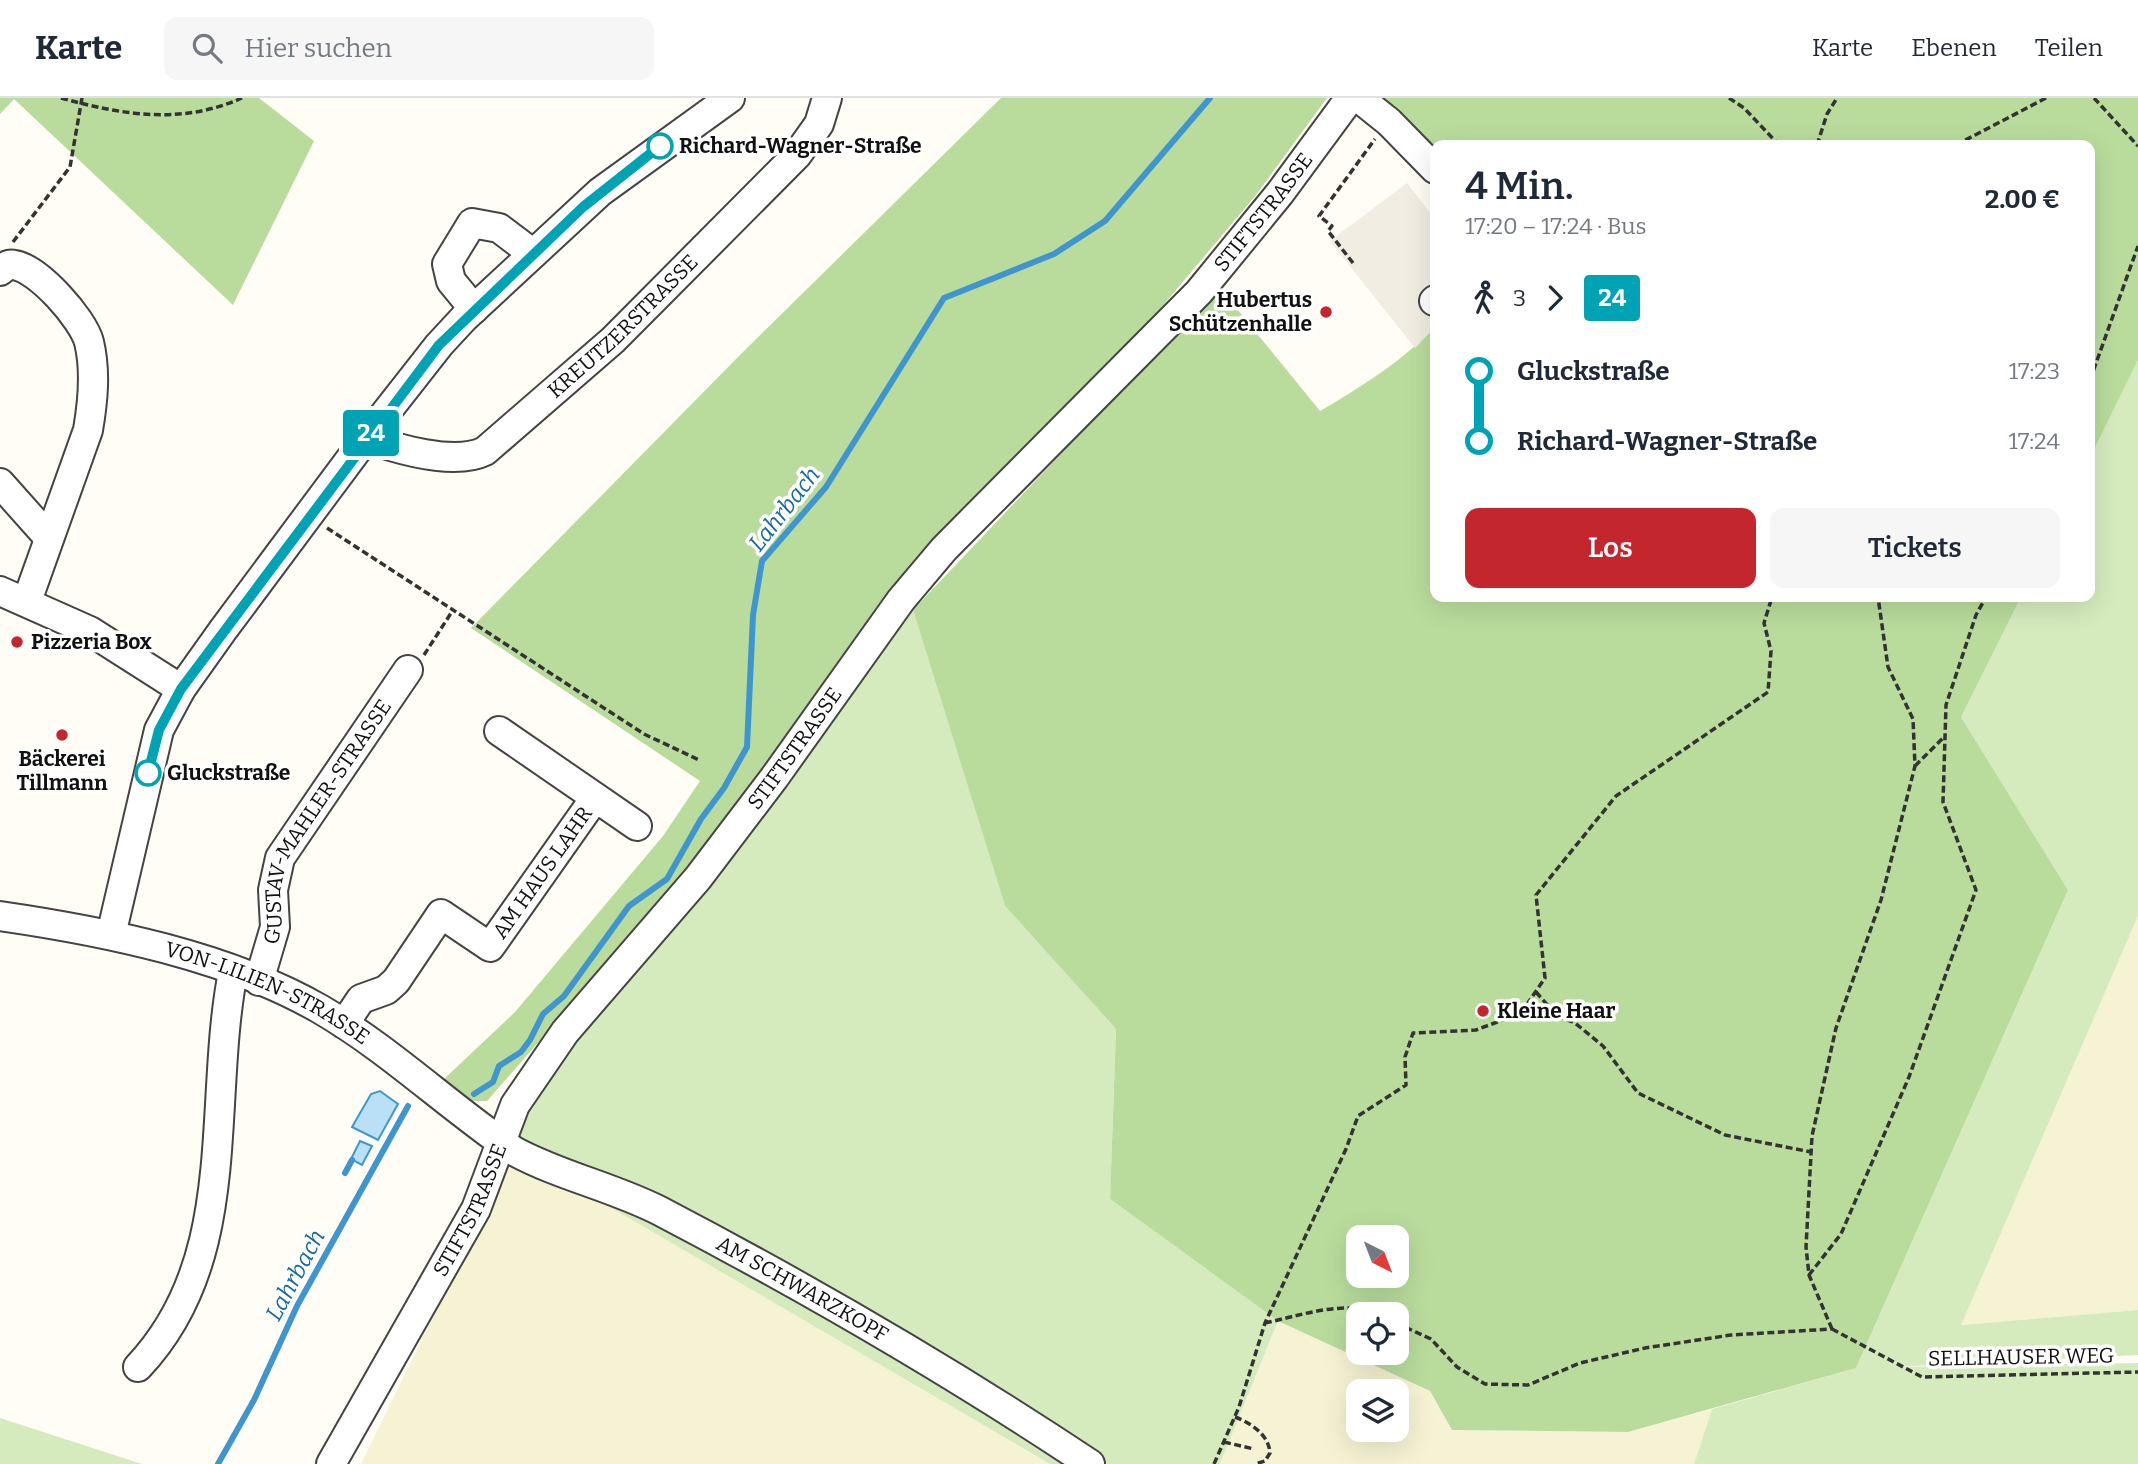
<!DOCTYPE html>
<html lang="de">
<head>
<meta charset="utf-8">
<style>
  body { margin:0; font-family:Bitter,serif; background:#f6f6f7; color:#1f2937; height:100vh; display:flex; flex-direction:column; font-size:26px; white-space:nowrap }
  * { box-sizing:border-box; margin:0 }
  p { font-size:23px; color:#747a83 }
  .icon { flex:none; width:38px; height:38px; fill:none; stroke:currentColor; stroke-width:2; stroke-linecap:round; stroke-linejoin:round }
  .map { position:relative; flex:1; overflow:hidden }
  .panel { position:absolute; left:1430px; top:42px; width:665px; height:462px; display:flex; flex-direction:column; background:#fff; border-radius:14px; box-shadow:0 7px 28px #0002 }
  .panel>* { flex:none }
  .badge { padding:0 14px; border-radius:5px; font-size:24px; line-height:46px }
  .needle { width:46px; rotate:138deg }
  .fabs { position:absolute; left:1346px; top:1127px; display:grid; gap:14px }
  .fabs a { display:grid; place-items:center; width:63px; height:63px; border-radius:14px; background:#fff; box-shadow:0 7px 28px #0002; font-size:35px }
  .map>.badge { position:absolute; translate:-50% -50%; box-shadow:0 0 0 4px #fff }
  .legs { display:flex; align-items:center; gap:10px; height:77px; padding:0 35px; font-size:23px }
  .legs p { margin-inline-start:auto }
  .summary { display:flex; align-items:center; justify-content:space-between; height:119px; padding:0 35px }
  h1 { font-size:38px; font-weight:600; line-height:52px }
  .cta { display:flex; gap:14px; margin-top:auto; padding:14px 35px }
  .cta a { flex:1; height:80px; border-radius:14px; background:#c4262e; color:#fff; font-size:28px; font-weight:600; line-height:80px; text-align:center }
  .cta a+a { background:#f6f6f7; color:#1f2937 }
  ul { padding:0 35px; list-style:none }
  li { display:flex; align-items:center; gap:24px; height:70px; font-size:26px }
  li i { display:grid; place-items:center; width:10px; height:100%; margin:0 9px; background:currentColor }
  li i::after { content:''; width:18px; height:18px; margin:-9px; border:5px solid; border-radius:50%; background:#fff }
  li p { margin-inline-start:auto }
  li:first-child i { background:linear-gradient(#0000 50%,currentColor 0) }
  li:last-child i { background:linear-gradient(currentColor 50%,#0000 0) }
  header { display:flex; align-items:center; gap:42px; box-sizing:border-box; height:98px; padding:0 35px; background:#fff; border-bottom:2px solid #e0e1e3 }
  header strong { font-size:33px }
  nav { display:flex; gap:38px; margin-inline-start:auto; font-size:24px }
  .search { width:490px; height:63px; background:#f6f6f7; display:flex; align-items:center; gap:18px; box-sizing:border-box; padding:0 24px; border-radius:14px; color:#747a83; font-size:26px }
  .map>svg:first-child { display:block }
  .farmland { fill:#f6f3d4; fill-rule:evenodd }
  .green { fill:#d5ebbd }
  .forest { fill:#b9dc9c; fill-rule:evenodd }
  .plaza { fill:#f1ede2 }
  .water { fill:#b9e0f7; stroke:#3f96cf; stroke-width:2 }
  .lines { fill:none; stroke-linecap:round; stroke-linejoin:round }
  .stream { stroke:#3f96cf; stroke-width:6 }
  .minor-casing { stroke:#444; stroke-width:32 }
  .path { stroke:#333; stroke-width:3.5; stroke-dasharray:7 3.5; stroke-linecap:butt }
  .minor { stroke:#fff; stroke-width:28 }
  .line-1-casing { stroke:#fff; stroke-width:16 }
  .line-1 { stroke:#00a3b4; stroke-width:10 }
  .stop-1-dot { fill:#fff; stroke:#00a3b4; stroke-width:3.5 }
  .poi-dot { fill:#c4262e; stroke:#fff; stroke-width:2.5 }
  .labels { text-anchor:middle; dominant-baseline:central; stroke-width:7; stroke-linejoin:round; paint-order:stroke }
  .stop-label { font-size:21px; font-weight:bold; fill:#111; stroke:#fff; text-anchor:start }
  .street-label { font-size:21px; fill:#111; stroke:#fff }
  .poi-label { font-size:21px; font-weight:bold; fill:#111; stroke:#fff; text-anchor:start }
  .water-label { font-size:23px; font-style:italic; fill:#1768a6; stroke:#fff }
</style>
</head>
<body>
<header>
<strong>Karte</strong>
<div class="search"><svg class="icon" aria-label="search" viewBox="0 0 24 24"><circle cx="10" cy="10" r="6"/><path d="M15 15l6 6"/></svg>Hier suchen</div>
<nav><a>Karte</a><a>Ebenen</a><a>Teilen</a></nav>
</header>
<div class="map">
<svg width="2138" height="1366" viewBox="0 0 2138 1366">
  <rect width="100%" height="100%" fill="#fffdf5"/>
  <path class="farmland" d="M2138 818V1212L1960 1227Z
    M514 1053 1050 1366H361Z
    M1278 1223 1430 1293 1452 1332 1628 1334 1712 1311 1694 1366H1220ZM1358 1293H1396V1332H1358Z"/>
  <path class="green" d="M2138 262V818L1961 1227 2138 1212V1257L1892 1269 2138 1265V1366H1694L1712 1311 1856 1270 2068 792 1961 619 2021 499H2090V360Z
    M913 512 1005 808 1116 931 1110 1101 1278 1223 1220 1366H1050L514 1053 517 1028 562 955 707 786Z
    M0 1320 142 1366H0Z"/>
  <path class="forest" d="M0 0H259L314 43 233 207 14 1 0 16Z
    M1001 0H1327L1256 97 1160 211 895 497 690 771 487 1003H469L443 982 515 914 663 738 700 683 471 530 740 257Z
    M1369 0H2138V262L2090 360V47H1435V71Z
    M1219 189 1320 313C1361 289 1401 264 1435 229V499H2021L1961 619 2068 792 1856 1270 1628 1334 1452 1332 1430 1293 1278 1223 1110 1101 1116 931 1005 808 913 512ZM1358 1139H1396V1178H1358ZM1358 1216H1396V1255H1358Z"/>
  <path class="plaza" d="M1407 85 1435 121V229L1415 250 1330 143Z"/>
  <path class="water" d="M380 993 398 1006 378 1042 352 1029 371 996Z
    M360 1043 372 1048 362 1067 351 1061Z"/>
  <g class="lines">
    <path class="stream" d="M474 996 493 984 499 968 521 954 530 942 543 916 564 898 629 808 667 781 701 721 724 690 747 649 753 517 762 463 826 389 944 200 1054 156 1105 123 1210 0
      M345 1075 352 1062
      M218 1366 254 1302 297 1208 408 1008"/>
    <g class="minor-casing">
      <g id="minor">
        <path d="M1359 0 1389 24 1435 71"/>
        <path d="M0 173C5 169 8 165 14 167 38 170 83 221 89 244 96 273 93 303 88 332L27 503"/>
        <path d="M1434 203 1435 202"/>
        <path d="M474 211 451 183 447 166 472 125 499 130 532 155"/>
        <path id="s1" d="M366 340C397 351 455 368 485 353L613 242 797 57 819 26 827 0"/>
        <path d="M0 385 49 440"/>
        <path d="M0 493 90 533 181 591"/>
        <path d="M499 633 637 728"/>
        <path id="s2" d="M0 818C104 833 228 858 320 911 389 951 448 1008 514 1053 560 1078 613 1089 660 1113 807 1190 952 1274 1090 1366"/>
        <path d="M111 837 159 632 181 591 223 532 366 340 439 247 464 220 600 94 730 0"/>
        <path id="s3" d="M259 883 275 829 273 792 280 760 408 572"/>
        <path id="s4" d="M344 926 361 901 386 892 396 883 441 816 490 849 595 700"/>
        <path d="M138 1269C241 1160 207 1008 233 874"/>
        <path id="s5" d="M331 1366 476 1111 515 1007 565 934 698 780 774 680 901 502 944 451 1199 194 1280 95 1350 0"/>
      </g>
    </g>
    <path class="path" d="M61 0C123 17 181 27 242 0
      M1729 0 1744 10 1779 47
      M2094 0 2138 48
      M1817 47 1827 16 1837 0
      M1956 47 2046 0
      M13 144 70 69 82 0
      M1353 165 1328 133 1332 128 1319 118 1375 41
      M2090 282 2138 148
      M327 430 644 636 699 662
      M424 557 453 512
      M1915 668 1944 639
      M1536 894 1557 918 1575 925 1603 948 1638 995 1725 1037 1811 1054
      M1809 1177 1841 1136 1909 979 1976 792 1943 704 1946 607 1976 517 1986 499
      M1265 1225C1298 1218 1346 1201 1379 1216
      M1396 1225 1431 1241 1457 1269 1485 1286 1528 1287 1580 1265 1645 1250 1731 1237 1832 1231
      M1832 1231 1809 1177 1806 1149 1812 1038 1836 930 1881 802 1915 668 1913 621 1888 569 1878 499
      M1832 1231 1922 1279 2138 1274
      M1235 1319C1251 1325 1269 1337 1270 1355L1265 1363 1255 1366
      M1224 1344 1254 1351
      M1214 1366 1239 1309 1265 1225 1346 1051 1358 1018 1406 987 1405 959 1413 935 1476 932 1521 915 1545 880 1536 797 1616 698 1768 594 1771 553 1764 525 1772 499"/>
    <use href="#minor" class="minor"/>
  </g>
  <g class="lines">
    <g class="line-1-casing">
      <path id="line-1" d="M148 675 159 632 181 591 439 247 583 109 660 48"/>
    </g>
    <use href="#line-1" class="line-1"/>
  </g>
  <g class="stop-1-dot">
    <circle cx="660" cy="48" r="12"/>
    <circle cx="148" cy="675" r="12"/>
  </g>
  <g class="poi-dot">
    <circle cx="1326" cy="214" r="7"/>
    <circle cx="17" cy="544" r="7"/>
    <circle cx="62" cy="637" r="7"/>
    <circle cx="1483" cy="913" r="7"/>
  </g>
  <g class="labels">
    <g class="stop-label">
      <text x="679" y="48">Richard-Wagner-Straße</text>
      <text x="167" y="675">Gluckstraße</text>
    </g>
    <g class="street-label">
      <text stroke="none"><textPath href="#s5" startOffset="1572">STIFTSTRASSE</textPath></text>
      <text stroke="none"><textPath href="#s1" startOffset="308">KREUTZERSTRASSE</textPath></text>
      <text stroke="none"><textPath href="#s5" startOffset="858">STIFTSTRASSE</textPath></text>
      <text stroke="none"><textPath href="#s3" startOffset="177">GUSTAV-MAHLER-STRASSE</textPath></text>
      <text stroke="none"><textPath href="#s4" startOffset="301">AM HAUS LAHR</textPath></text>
      <text stroke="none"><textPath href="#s2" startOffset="280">VON-LILIEN-STRASSE</textPath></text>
      <text stroke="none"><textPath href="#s5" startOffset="290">STIFTSTRASSE</textPath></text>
      <text stroke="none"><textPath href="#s2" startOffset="896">AM SCHWARZKOPF</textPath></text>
      <text transform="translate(2021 1259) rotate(-1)">SELLHAUSER WEG</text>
    </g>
    <g class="poi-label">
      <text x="1312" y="202" text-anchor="end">Hubertus<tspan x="1312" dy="24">Schützenhalle</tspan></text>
      <text x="31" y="544">Pizzeria Box</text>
      <text x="62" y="661" text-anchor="middle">Bäckerei<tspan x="62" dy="24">Tillmann</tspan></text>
      <text x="1497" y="913">Kleine Haar</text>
    </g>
    <g class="water-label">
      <text transform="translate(784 411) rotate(-52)">Lahrbach</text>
      <text transform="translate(295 1177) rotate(-62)">Lahrbach</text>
    </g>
  </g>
</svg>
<div class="fabs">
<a><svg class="needle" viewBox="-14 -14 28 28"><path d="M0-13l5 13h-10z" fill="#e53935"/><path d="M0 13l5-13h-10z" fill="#747a83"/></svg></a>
<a><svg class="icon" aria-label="locate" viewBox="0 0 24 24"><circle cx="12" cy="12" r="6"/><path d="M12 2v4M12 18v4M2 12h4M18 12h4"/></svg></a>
<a><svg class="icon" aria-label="layers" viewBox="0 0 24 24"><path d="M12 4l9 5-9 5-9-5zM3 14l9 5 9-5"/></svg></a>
</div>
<b class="badge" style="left:371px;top:335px;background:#00a3b4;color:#fff">24</b>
<section class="panel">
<div class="summary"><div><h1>4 Min.</h1><p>17:20 – 17:24 · Bus</p></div><b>2.00 €</b></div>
<div class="legs"><svg class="icon" aria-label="walk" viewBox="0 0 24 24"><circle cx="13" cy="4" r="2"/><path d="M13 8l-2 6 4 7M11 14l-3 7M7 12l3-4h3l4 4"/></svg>3<svg class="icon" aria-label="forward" viewBox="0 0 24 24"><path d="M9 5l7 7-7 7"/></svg><b class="badge" style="background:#00a3b4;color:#fff">24</b></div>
<ul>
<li><i style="color:#00a3b4"></i><b>Gluckstraße</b><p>17:23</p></li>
<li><i style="color:#00a3b4"></i><b>Richard-Wagner-Straße</b><p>17:24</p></li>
</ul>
<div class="cta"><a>Los</a><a>Tickets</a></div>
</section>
</div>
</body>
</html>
